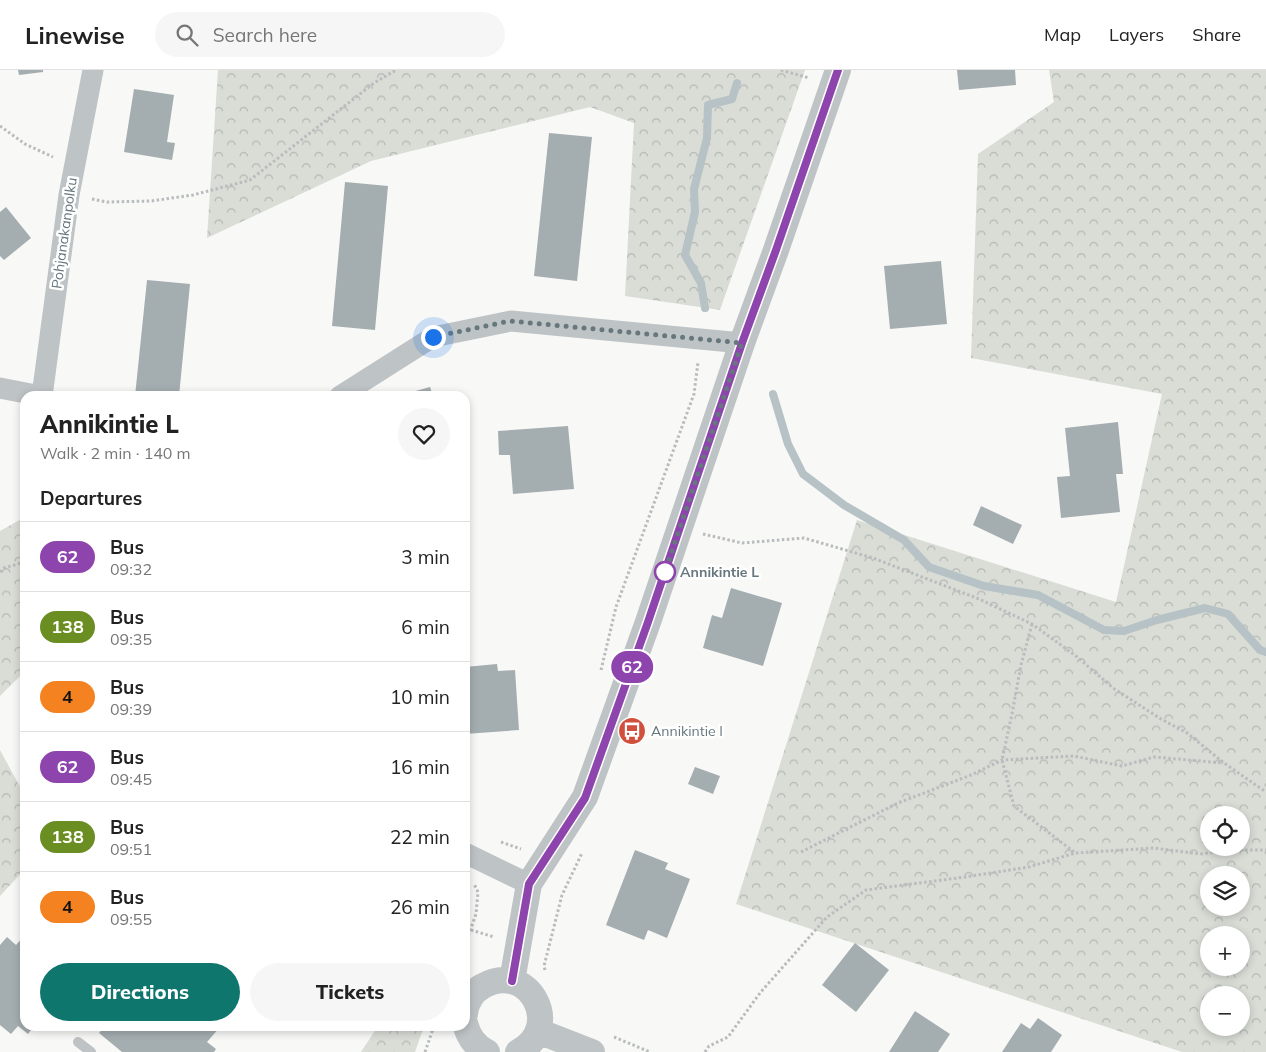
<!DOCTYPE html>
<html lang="en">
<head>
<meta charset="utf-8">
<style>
  body { margin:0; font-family:Mulish,sans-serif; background:#f6f6f6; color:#222; height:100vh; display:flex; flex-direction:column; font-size:19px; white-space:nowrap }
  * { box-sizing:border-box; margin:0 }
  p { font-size:16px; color:#767676 }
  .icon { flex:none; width:28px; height:28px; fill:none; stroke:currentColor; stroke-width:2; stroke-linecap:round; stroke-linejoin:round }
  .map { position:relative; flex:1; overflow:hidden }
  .sheet { position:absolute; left:20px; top:321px; width:450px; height:640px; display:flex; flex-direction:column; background:#fff; border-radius:15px; box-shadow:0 2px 8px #0003 }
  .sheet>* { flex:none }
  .badge { padding:0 10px; border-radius:16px; font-size:18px; line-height:32px }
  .buttons { position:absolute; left:1200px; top:736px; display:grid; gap:10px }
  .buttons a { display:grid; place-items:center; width:50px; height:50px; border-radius:50%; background:#fff; box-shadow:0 2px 8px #0003; font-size:25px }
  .you { position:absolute; width:25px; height:25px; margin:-12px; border:4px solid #fff; border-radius:50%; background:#1a73e8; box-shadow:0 0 0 8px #1a73e833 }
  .map>.badge { position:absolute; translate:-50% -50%; box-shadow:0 0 0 2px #fff }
  h2 { padding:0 20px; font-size:19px; line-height:45px }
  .round { display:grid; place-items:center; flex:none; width:52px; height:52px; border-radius:26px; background:#f6f6f6 }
  .summary { display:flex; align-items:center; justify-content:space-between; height:85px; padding:0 20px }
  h1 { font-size:24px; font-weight:800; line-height:38px }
  .primary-button { display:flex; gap:10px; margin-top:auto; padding:10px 20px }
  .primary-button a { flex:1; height:58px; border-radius:30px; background:#0f766e; color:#fff; font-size:20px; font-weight:800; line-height:58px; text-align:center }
  .primary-button a+a { background:#f6f6f6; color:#222 }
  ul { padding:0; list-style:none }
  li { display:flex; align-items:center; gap:15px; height:70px; padding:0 20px; border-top:1px solid #e0e0e0 }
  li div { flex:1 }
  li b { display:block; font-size:19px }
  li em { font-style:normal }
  li .badge { min-width:55px; font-weight:700; text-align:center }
  header { display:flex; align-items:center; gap:30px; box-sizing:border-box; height:70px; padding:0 25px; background:#fff; border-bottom:1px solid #e0e0e0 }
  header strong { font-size:24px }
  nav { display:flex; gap:28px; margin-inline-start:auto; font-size:18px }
  .search { width:350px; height:45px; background:#f6f6f6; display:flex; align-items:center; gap:12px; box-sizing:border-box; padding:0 18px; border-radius:28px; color:#767676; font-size:19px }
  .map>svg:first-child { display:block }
  .forest { fill:url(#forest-crowns); fill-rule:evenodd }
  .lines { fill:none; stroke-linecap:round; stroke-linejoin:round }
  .stream { stroke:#b6c2c5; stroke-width:8 }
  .building { fill:#a4adb0 }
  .path { stroke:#b8bcbe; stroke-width:3; stroke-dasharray:2.5 2.5; stroke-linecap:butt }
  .service { stroke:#bec3c5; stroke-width:10 }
  .minor { stroke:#bec3c5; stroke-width:21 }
  .tertiary { stroke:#bec3c5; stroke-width:26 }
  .line-casing { stroke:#fff; stroke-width:11 }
  .line { stroke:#8e44ad; stroke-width:8 }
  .walk { stroke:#66777e; stroke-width:5; stroke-dasharray:0 9 }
  .stop-dot { fill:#fff; stroke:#8e44ad; stroke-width:2.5 }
  .labels { text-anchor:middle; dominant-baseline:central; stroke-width:5; stroke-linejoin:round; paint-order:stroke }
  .street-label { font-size:14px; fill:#66777e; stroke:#fff }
  .stop-label { font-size:14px; font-weight:bold; fill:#66777e; stroke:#fff; text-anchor:start }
  .poi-label { font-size:14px; fill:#66777e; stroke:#fff; text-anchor:start }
</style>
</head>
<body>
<header>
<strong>Linewise</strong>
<div class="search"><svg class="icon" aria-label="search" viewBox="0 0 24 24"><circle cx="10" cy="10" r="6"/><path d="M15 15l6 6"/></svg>Search here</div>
<nav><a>Map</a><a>Layers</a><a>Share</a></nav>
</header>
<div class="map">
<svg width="1266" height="982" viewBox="0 0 1266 982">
  <defs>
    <pattern id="forest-crowns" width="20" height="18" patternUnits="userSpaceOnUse" patternTransform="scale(1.25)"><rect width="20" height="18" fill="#d9ddd6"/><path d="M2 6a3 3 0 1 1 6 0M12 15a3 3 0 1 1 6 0" fill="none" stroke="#b4b8b3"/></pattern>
  </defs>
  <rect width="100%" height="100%" fill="#f8f8f6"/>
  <path class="forest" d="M218 0H805L720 240 625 226 634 53 590 37 371 91 207 168Z
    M1049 0H1266V982H1182L736 834 857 450 1116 532 1162 324 971 288 978 84 1054 32ZM1209 745H1241V778H1209ZM1209 805H1241V838H1209ZM1209 865H1241V898H1209ZM1209 925H1241V958H1209Z
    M25 447V601L0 626V461Z
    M0 680 25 726V799L0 826Z
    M378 956H424L415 982H361Z"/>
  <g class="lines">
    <path class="stream" d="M705 238 701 213 685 185 695 142 694 119 707 68 708 35 732 29 737 13
      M773 324 788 374 803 404 844 435 904 470 929 497 984 516 1038 525 1104 560 1124 561 1157 550 1205 538 1228 544 1260 580 1266 582"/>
  </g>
  <path class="building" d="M18 0H43V2L19 5Z
    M957 0H1015L1016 15 959 20Z
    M134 19 174 25 167 72 175 73 172 90 124 82Z
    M549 63 592 67 577 211 534 206Z
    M345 112 388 116 375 260 332 256Z
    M6 137 31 168 4 190 0 186V142Z
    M941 191 947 254 890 259 884 196Z
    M147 210 190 214 179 326H135Z
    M430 317 433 326H413L412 322Z
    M1118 352 1123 404H1116L1120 442 1061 448 1057 407 1070 406 1065 358Z
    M568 356 574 419 513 424 510 385H499L498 361Z
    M981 436 1022 455 1013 474 973 455Z
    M731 518 782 533 763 596 703 578 712 545 722 548Z
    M497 594 498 601 515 600 519 660 465 664V597Z
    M695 697 720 706 713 724 688 714Z
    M635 780 668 793 665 799 690 809 667 868 648 860 644 870 606 855Z
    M25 865V956H34L28 964 18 956 11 964 0 955V875L7 867 16 875Z
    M855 873 889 900 856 942 822 915Z
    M915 941 950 964 938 982H889Z
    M1038 948 1062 965 1051 982H1002L1021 953 1030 959Z
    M105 956H219L220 957 207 972 216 979 214 982H122L99 963Z"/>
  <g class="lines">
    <path class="path" d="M781 0 809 8
      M0 56 25 74 53 87
      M92 129 107 132 151 131 193 125 250 110 374 13 396 0
      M703 464 742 473 804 468 873 488 979 529 1032 554 1076 586 1113 618 1161 649 1187 663 1224 693 1266 722
      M0 502 4 498 25 492
      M1032 554 1021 595 1012 644 1002 690 1014 736 1074 782
      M601 600 616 537 694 324 698 292
      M501 772 521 779
      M801 782 898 733 971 705 1002 690 1074 686 1122 696 1154 687 1223 693
      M471 860 494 867
      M465 875 476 844 478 822 474 814
      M545 900 544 896 562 825 582 783
      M614 967 650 982
      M425 982 434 956
      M705 982 709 976 728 967 760 923 827 847 866 820 965 807 1029 797 1075 783 1154 778 1200 784 1235 780H1266"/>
    <path class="service" d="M78 972 91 982"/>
    <path class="minor" d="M0 318 41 326
      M42 326 69 125 93 0
      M340 326 433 267 511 251 742 273
      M465 783 529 814"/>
    <path class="tertiary" d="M512 911 529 814 585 727 648 552 742 273 776 180 838 0
      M465 944C466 932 473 921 483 916 529 890 565 958 518 982
      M465 953C468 966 474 976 487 982
      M538 961 592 982"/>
  </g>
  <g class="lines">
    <g class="line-casing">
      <path id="line" d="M512 911 529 814 585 728 648 552 742 273 776 180 838 0"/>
    </g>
    <use href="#line" class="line"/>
    <path class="walk" d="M433 267 510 251 742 273 665 502"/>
  </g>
  <defs>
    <g id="bus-disc" transform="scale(1.4375)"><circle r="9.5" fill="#d14f3d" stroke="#fff"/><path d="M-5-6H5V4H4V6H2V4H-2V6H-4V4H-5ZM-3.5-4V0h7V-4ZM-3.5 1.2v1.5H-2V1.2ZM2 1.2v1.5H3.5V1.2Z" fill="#fff"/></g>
  </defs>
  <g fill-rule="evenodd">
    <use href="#bus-disc" x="632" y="661"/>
  </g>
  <circle class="stop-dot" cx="665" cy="502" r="10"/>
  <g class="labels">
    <g class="street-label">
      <text transform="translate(64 163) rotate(-82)">Pohjanakanpolku</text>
    </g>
    <g class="stop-label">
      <text x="680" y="502">Annikintie L</text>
    </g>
    <g class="poi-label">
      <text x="651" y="661">Annikintie I</text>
    </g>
  </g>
</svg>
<div class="buttons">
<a><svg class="icon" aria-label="locate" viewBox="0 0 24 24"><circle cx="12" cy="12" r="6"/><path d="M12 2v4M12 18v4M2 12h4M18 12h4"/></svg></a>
<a><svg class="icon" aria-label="layers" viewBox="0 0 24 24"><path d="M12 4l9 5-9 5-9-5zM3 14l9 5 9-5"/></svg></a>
<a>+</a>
<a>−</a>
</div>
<div class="you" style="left:433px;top:267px"></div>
<b class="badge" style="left:632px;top:597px;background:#8e44ad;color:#fff">62</b>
<section class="sheet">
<div class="summary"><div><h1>Annikintie L</h1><p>Walk · 2 min · 140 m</p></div><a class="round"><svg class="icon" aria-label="heart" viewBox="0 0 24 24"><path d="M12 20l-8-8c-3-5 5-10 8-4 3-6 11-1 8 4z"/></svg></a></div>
<h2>Departures</h2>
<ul>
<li><span class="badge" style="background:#8e44ad;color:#fff">62</span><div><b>Bus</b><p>09:32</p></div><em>3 min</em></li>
<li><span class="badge" style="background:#6b8e23;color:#fff">138</span><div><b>Bus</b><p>09:35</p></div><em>6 min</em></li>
<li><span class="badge" style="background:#f58220;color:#111">4</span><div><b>Bus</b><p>09:39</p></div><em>10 min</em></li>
<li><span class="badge" style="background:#8e44ad;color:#fff">62</span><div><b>Bus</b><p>09:45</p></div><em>16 min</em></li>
<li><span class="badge" style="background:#6b8e23;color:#fff">138</span><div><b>Bus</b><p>09:51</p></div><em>22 min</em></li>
<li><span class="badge" style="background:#f58220;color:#111">4</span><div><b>Bus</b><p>09:55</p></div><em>26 min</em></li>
</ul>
<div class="primary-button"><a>Directions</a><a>Tickets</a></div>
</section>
</div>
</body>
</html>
